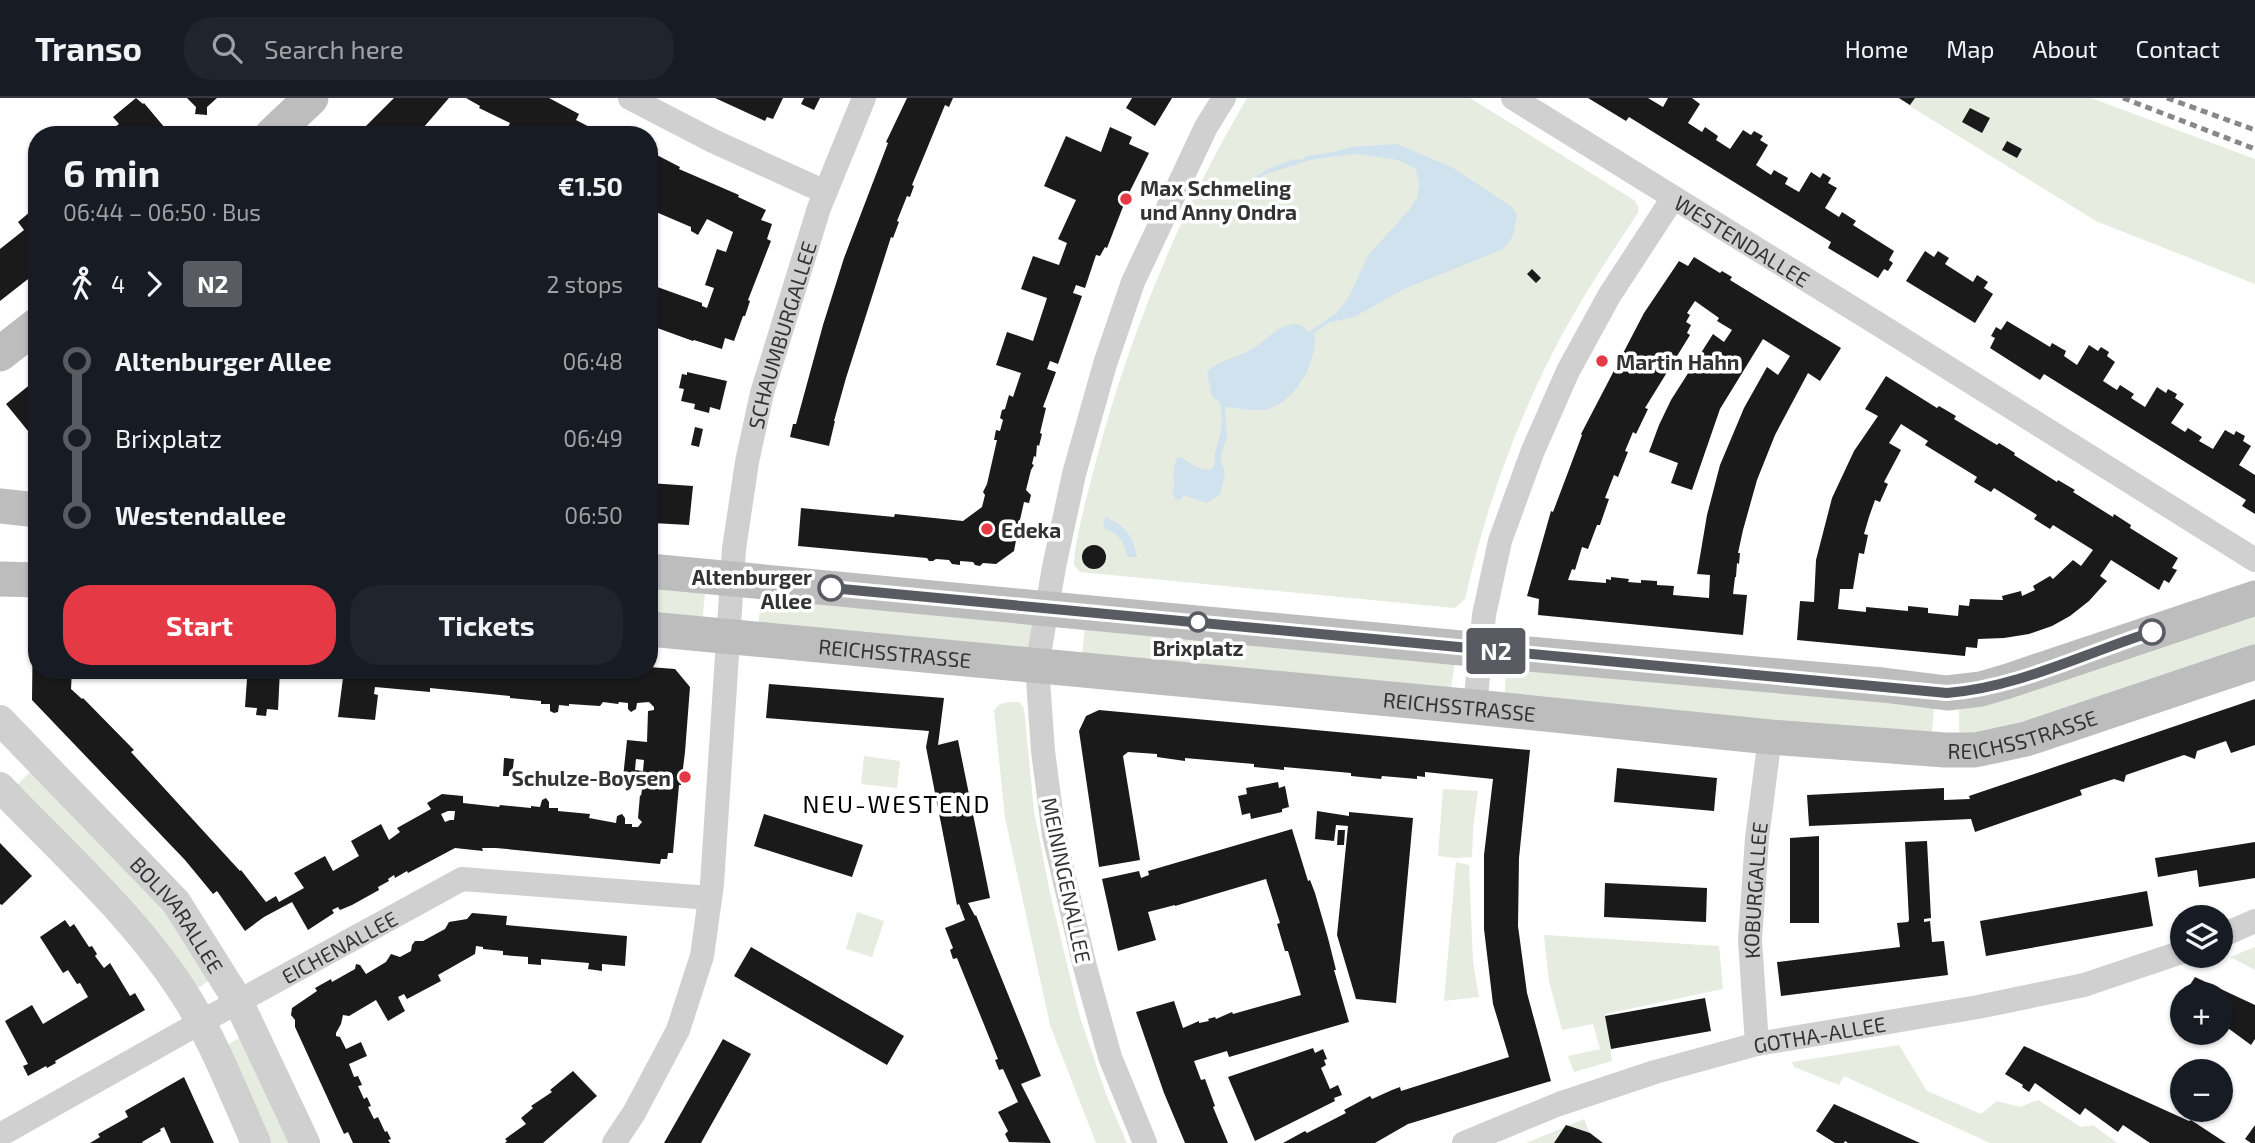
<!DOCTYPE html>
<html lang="en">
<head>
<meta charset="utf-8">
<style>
  body { margin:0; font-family:"Exo 2",sans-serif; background:#20242c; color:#f1f3f6; height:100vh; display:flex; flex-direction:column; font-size:26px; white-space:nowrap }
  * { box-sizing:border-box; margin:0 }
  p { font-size:23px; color:#9ea1a6 }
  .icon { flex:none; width:38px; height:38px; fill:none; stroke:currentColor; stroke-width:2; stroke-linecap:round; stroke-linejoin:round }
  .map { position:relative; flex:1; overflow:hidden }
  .side { position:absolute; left:28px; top:28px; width:630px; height:553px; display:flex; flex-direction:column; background:#171b24; border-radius:28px; box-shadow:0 2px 5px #0004 }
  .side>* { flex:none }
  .badge { padding:0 14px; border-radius:5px; font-size:24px; line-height:46px }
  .fabs { position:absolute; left:2170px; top:807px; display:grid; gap:14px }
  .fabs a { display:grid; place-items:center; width:63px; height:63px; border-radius:50%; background:#171b24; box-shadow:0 2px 5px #0004; font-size:35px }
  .map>.badge { position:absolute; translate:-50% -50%; box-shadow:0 0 0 4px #fff }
  .legs { display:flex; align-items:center; gap:10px; height:77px; padding:0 35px; font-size:23px }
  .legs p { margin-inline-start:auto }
  .summary { display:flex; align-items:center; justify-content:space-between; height:119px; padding:0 35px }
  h1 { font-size:38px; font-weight:700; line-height:52px }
  .cta { display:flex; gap:14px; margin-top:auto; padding:14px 35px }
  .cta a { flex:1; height:80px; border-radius:28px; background:#e63946; color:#fff; font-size:28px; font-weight:700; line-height:80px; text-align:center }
  .cta a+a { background:#20242c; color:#f1f3f6 }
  ul { padding:0 35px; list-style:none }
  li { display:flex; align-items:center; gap:24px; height:77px; font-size:26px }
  li i { display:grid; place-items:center; width:10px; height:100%; margin:0 9px; background:currentColor }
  li i::after { content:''; width:18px; height:18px; margin:-9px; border:5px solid; border-radius:50%; background:#171b24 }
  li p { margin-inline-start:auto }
  li:first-child i { background:linear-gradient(#0000 50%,currentColor 0) }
  li:last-child i { background:linear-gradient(currentColor 50%,#0000 0) }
  header { display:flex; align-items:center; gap:42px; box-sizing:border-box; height:98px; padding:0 35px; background:#171b24; border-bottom:2px solid #363941 }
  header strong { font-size:33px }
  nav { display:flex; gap:38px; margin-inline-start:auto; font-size:24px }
  .search { width:490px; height:63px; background:#20242c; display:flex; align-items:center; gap:18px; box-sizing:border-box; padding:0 24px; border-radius:28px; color:#9ea1a6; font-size:26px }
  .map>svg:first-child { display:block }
  .green { fill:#e6ecdf }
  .water { fill:#cfe2ee }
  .building { fill:#1a1a1a; fill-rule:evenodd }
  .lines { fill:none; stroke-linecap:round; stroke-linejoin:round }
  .minor { stroke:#d0d0d0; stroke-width:24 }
  .tertiary { stroke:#d0d0d0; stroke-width:30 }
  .secondary { stroke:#bdbdbd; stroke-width:35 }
  .rail { stroke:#888; stroke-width:5; stroke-dasharray:7 5; stroke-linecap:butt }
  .line-1-casing { stroke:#fff; stroke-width:16 }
  .line-1 { stroke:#595b62; stroke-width:10 }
  .poi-dot { fill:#e63946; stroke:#fff; stroke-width:2.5 }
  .stop-1-dot { fill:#fff; stroke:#595b62; stroke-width:3.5 }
  .labels { text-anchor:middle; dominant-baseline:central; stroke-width:7; stroke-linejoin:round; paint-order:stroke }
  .poi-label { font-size:21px; font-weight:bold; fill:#333; stroke:#fff; text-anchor:start }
  .street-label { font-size:21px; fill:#333; stroke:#fff }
  .stop-label { font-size:21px; font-weight:bold; fill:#333; stroke:#fff; text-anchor:end }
  .quarter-label { font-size:24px; letter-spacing:2px; fill:#000; stroke:#fff }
</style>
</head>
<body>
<header>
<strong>Transo</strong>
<div class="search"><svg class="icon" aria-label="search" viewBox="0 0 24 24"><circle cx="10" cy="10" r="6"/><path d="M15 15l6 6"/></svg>Search here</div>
<nav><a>Home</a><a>Map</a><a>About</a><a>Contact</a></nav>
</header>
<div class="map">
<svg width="2255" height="1045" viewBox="0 0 2255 1045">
  <rect width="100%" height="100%" fill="#fff"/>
  <path class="green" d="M1247 0H1470L1634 102 1638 108V115C1607 161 1577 207 1552 256 1513 333 1484 416 1465 501L1455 510 1080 474 1074 467C1075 438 1089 392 1096 363 1130 235 1180 114 1247 0Z
    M1897 0H2091L2255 61V186L2096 123Z
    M649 479 706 484 702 528 649 523Z
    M763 490 1032 526 1029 552 757 534Z
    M2255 508V554L2023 632 1963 638 1959 633V606Z
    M1086 520 1456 555 1450 598 1081 566Z
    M1507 559 1934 608 1932 634 1504 604Z
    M1009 604H1019L1024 610 1034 713 1050 795 1079 916 1106 996 1127 1045H1096L1050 927 1005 720 994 612 1000 606Z
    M864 658 900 663 897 690 861 686Z
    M33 671 139 779 215 879 192 894 13 691Z
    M1443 691 1478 693 1473 731 1472 759 1456 760 1438 758Z
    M1456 764 1469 767 1473 864 1479 899 1444 903Z
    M857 814 884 823 872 859 846 851Z
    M1544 837 1719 848 1723 891 1605 916 1612 963 1574 974 1568 958 1600 951 1593 926 1562 932 1549 883Z
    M2255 849V872L2230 859Z
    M245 937 295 1045H265L221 950Z
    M1899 947 1927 993 1981 1016 1997 1003 2020 1009 2038 1002 2081 1029 2093 1027 2117 1045H2128H1990L1844 978 1839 987 1794 969 1792 964Z
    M1584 1021 1594 1045H1526Z"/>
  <path class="water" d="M1397 46 1453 70 1512 109 1517 117 1513 137 1508 146 1501 152 1404 191 1354 219 1328 225 1314 235C1319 263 1294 308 1263 312 1251 313 1237 310 1225 309L1227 338 1220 361 1225 374 1224 382 1220 396 1207 405 1183 397 1181 401 1176 402 1172 393 1175 384 1173 379 1176 360 1180 359C1187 362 1203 376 1211 371 1216 368 1214 360 1215 355 1221 332 1224 330 1220 305L1212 298 1207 274C1219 261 1238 260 1252 251 1266 243 1278 226 1295 226 1301 226 1305 230 1309 234L1336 215 1347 202 1369 156 1410 111 1417 100 1419 86 1416 71 1398 62 1357 56 1346 57 1310 62 1273 74 1263 77 1257 86 1244 92 1242 88 1268 71 1294 61 1302 62 1306 58 1334 54 1352 49Z
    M1105 419C1124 426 1134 439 1137 459H1127C1125 444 1118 434 1103 430Z"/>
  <path class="building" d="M136 0 143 6 144 5 165 30 156 37H110V33L119 26 113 19Z
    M187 0H217L207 9V17L195 16 196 9Z
    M394 0H449L417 37H357Z
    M466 0H549L579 16 576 22 605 37H544L539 34 538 37H504L510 25 479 10 480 8Z
    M715 0H783L773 21 767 19 765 23Z
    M804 0H820L814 12 801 6Z
    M907 0H953L949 9 945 7 912 87 914 88 910 99 907 98 897 123 899 124 893 140 891 139 846 280 834 323H835L829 348 790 339 793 326H796L823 227 844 160 888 45 886 44Z
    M1132 0H1172L1155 28 1126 10Z
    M1588 0H1648L1663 9 1668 0H1692L1700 6 1688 25 1702 34 1705 29 1718 38 1716 42 1730 51 1743 32 1751 37 1754 33 1763 38 1760 42 1768 47 1756 67 1771 77 1774 72 1788 80 1785 86 1799 94 1811 74 1820 80 1823 75 1831 80 1828 85 1837 90 1825 110 1839 119 1842 114 1856 123 1853 127 1894 153 1889 162 1893 165 1888 173 1884 171 1878 180 1828 150 1831 144 1629 19 1626 23Z
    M1899 0H1915L1910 7Z
    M1970 10 1990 20 1982 35 1962 24Z
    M1110 29 1132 39 1129 46 1149 55 1126 101 1107 150 1105 149 1100 158 1096 157 1085 190 1076 187 1073 195 1082 198 1058 266 1050 263 1047 271 1056 274 1043 309 1046 310 1040 335 1042 336 1039 348 1037 347 1036 359 1034 358 1032 366 1034 367 1031 372 1026 392 1031 397 1029 405 1024 404 1018 431 1021 433 1020 438 1017 437 1014 453 996 466 983 465 980 468 975 467 973 464 960 463V467L952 466 949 462 936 461 933 463H929L927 460 798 448 801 410 894 419 895 416 963 423 982 409 985 397 983 394 987 386 997 342H994L996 332 1000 333 1003 322 1000 320 1002 312 1005 311 1009 297 1013 299 1021 275 996 267 1007 234 1033 243 1047 200 1021 191 1033 158 1059 167 1067 145 1058 141 1076 102 1044 88 1066 38 1101 54Z
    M2007 43 2022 51 2017 60 2002 52Z
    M649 53 680 69 679 71 739 97 738 99 766 112 761 122 772 126 767 141 771 143 748 202 750 203 745 218H743L734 243 725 240 722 251 694 242 693 243 649 227V186L702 205V208L707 210 714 190 705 187 717 151 726 154 733 134 707 121 698 137 691 133V129L649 111Z
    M37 108V174L0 203V151L24 132 18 124Z
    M1925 153 1934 159 1938 153 1949 160 1945 166 1973 184 1977 177 1988 184 1984 190 1993 196 1975 225 1906 183Z
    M1694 159 1720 175 1722 173 1732 179 1730 182 1841 250 1820 283 1808 275 1775 337 1757 382 1743 432 1738 455H1740L1739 466 1737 465 1736 479H1735L1733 496 1747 497 1743 537 1538 517 1539 501 1527 498 1551 413 1553 414 1582 337 1581 336 1644 215 1679 163 1688 168ZM1695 203 1719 220 1717 223 1732 232 1724 244 1713 236 1671 302 1659 327 1649 354 1678 365 1671 385 1692 392 1720 311 1763 241 1790 258 1778 277 1767 269 1744 310 1720 367 1707 417 1697 476 1710 477 1709 500 1673 497 1674 488 1657 487V483L1641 482V485L1628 484 1629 481 1611 479V482L1606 481V485L1568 482 1572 471 1575 472 1582 449 1588 451 1597 427H1600L1609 401 1605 400 1614 377 1618 379 1628 354 1625 353 1633 334 1636 336 1648 311 1645 310 1690 237 1687 235 1691 227 1686 224 1690 217 1687 215Z
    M1532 171 1541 180 1536 185 1527 176Z
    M2007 223 2050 249 2052 245 2066 253 2064 258 2077 267 2089 247 2098 253 2101 249 2109 254 2107 258 2115 264 2103 283 2117 292 2120 287 2134 296 2131 300 2145 309 2157 289 2166 295 2168 291 2177 296 2175 300 2184 306 2171 325 2185 334 2188 330 2202 339 2199 343 2213 351 2225 332 2234 337 2236 333 2245 338 2243 343 2251 348 2239 367 2255 377V416L2242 408 2246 402 2044 276 2040 282 1990 250 1995 240 1991 238 1996 229 2001 232Z
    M687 274 727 283 720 312 710 309 709 315 694 311 695 306 681 303 684 291 679 290 682 276 687 277Z
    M1886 278 1937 310 1939 308 1956 318 1954 321 1997 347 1999 345 2015 355 2014 357 2057 384 2058 382 2075 392 2073 394 2113 419 2114 416 2131 427 2130 430 2178 460 2172 470 2177 472 2169 485 2164 482 2159 492 2111 462 2100 478 2107 483 2089 503 2070 518 2052 528 2029 536 2004 540 1978 541 1977 550 1966 549 1965 558 1797 542 1800 503 1814 504 1816 462 1832 400 1854 353 1878 318 1865 311ZM1901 326 1928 343 1925 347 1977 379 1974 384 1991 394 1994 390 2037 417 2034 421 2050 431 2053 427 2093 452 2081 468 2073 462 2053 481 2050 478 2033 488 2035 492 2022 498 2021 493 2002 498 2003 502 1970 501 1969 508 1959 507 1958 518 1928 515V510L1908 508V513L1866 509V514L1838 511 1840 491H1853L1859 455 1864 456 1868 437 1864 436 1869 419 1875 402 1880 404 1888 386 1884 384 1901 352 1889 345Z
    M37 281V344L6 306Z
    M695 329 703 331 699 349 691 347Z
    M649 385 693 388 689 427 652 425 653 419H649Z
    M1082 459a12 12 0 1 1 24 0a12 12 0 1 1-24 0Z
    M33 518H37V572H72L71 591 82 601 83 600 134 652 131 654 240 773 241 772 266 804 276 798 279 804 304 790 294 775 325 758 333 773 359 758 351 743 381 726 389 742 400 734 397 730 431 711 427 705 442 696 463 698V705L499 709 500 707 531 710V708L540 709 542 702 546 700 549 704V710H558V713L590 716 589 720 616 725 617 718 622 716 625 720V726H632V729H638L642 724 638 720 640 697 641 698 642 691 622 689 627 642 647 644 648 613 654 612V609L649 604 637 605 636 611 631 614 628 611V605L619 604 618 606 603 604 600 608 569 606V608L559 607 558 614 554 615 550 613V606H541V603L510 600V598L430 590V594L375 589 374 596 378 597 375 622 338 619 344 572H649V569L675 571 690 589 685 654 681 687H679L673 755H668L667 761H661L660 766 496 750H482L483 753 455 750 408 775 407 773 395 780 394 777 388 781 389 783 378 789 379 792 352 807 340 812 338 809 332 812 334 815 308 832 292 804 264 819 245 833 217 793 213 796 185 762 32 602ZM636 661 644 662 643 673 635 672ZM448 713H455L454 722H450L445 724 441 716Z
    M220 572H280L278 612 267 611 266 618 256 617 257 610 245 609 247 581H251L252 577 220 574Z
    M769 586 944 600 938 647 958 642 990 800 968 805 975 818 976 817 1041 978 1021 986 1051 1045 1009 1044 1005 1036 1008 1033 998 1014 1018 1004 1003 971 999 972 995 962 998 961 957 860 953 861 950 852 953 850 945 830 965 822 959 806 957 807 926 649 929 633 766 620Z
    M2255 601V647L2231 655 2226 643 2197 653 2195 661 2184 657 2126 677 2124 684 2114 681 2080 692 2082 697 1975 734 1971 721 1809 728 1807 697 1944 690V702L1970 701 1969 698Z
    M1099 612 1530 652 1519 760 1518 828 1527 895 1551 983 1408 1026 1375 1045H1283L1305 1033 1307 1035 1346 1015 1344 1012 1370 998 1372 1001 1392 992 1400 989 1401 993 1509 959 1493 906 1484 831V757L1493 681 1425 674V679L1417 678V681L1382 678 1381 681 1351 678V675L1284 669V672L1254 669V666L1185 660V663L1157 659V656L1128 654 1123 658 1140 762 1099 769 1079 633 1086 618Z
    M504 660 514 661 512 678H503Z
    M1617 670 1717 680 1714 713 1614 704Z
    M1278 684 1279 690 1285 688 1289 709 1282 711V714L1251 721 1250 715 1242 717 1238 698 1247 696 1246 690Z
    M1317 713 1349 718V714L1413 720 1396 905 1356 901 1337 837 1348 728 1336 727 1334 743 1315 741Z
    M764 716 863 747 852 779 754 748Z
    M1292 731 1308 783 1310 782 1315 795 1328 840 1336 872H1334L1349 924 1229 959 1227 953 1194 963 1201 982 1205 981 1215 1008 1213 1009 1228 1045H1185L1164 995 1136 914 1174 903 1183 930 1199 923V925L1209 923 1208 921 1215 919 1216 921 1232 914 1233 916 1301 897 1288 853H1285L1277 826 1280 825 1266 781 1175 808V807L1148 814 1156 842 1118 853 1102 781 1139 773 1141 780 1149 777 1148 773Z
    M1338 732H1345L1344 747H1337Z
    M1819 738V825H1790V740Z
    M1927 743 1931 820 1924 821V824L1930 823 1932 844 1944 843 1948 877 1781 898 1777 864 1900 849 1897 825 1908 824 1909 822 1905 744Z
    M2255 744V780L2199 789 2197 772 2158 779 2155 760Z
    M0 745 32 778 2 807 0 806Z
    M1605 785 1707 790 1706 824 1604 819Z
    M2147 793 2153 828 1986 858 1980 823Z
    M472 815 507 818 506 827 627 838 625 868 602 866V873L588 871 589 865 541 861V867L528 866V859L503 857V853L483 851V849L476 848 475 856 438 877 441 883 407 901 404 896 398 899 405 913 388 923 376 902 349 918 343 917 341 926 336 935V938L340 939 346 951 361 944 367 958 349 966 354 979 358 978 362 987 358 988 364 1001 367 999 371 1008 368 1009 374 1021 378 1019 385 1034 387 1033 391 1041 388 1042 390 1045H353L348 1034 344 1036 295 929V922L291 917 292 910 317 893 315 890 331 881 332 884 355 871 356 866 360 867 366 876 386 864 391 856 400 859 411 853 412 847 415 843H423L445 831 449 824 467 821Z
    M65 822 70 829 74 826 89 849 92 848 97 856 95 858 104 870 110 865 130 898 135 895 145 912 55 963 56 965 47 970 46 968 28 978 23 968 28 966 5 923 32 907 43 926 88 899 80 885 77 886 68 872 63 875 40 839Z
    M751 849 904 938 887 967 734 878Z
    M2195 879 2255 907V941L2251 947 2221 925V896H2184Z
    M1705 900 1711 933 1611 951 1605 918Z
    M723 941 751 956 701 1045H664Z
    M2024 948 2189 1023 2191 1022 2226 1045H2150L2123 1027 2118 1034 2085 1010 2080 1017 2035 985 2029 994 2022 989 2023 987 2005 976Z
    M1313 950 1315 955 1323 951 1327 961 1324 962 1326 967 1321 970 1330 991 1338 987 1342 997 1334 1000 1335 1003 1255 1043 1228 979Z
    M573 973 597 998 543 1045H505L507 1043 505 1041 526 1026 521 1020 533 1010 531 1008 552 994 550 992Z
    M184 979 214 1045H171L164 1029 160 1031 161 1033 142 1044 143 1045H90L100 1039 98 1036 128 1019 125 1013Z
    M1834 1006 1920 1045H1848L1845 1043 1844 1045H1835L1816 1033Z
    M1566 1027 1590 1035 1603 1045H1554Z
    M2255 1027V1045H2251L2245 1041Z"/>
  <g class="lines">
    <g class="minor">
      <path d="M630 0 713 43 825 94"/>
      <path id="s1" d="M1513 0 1883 229 2255 462"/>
      <path d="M1475 609 1484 517 1500 443 1532 355 1568 273 1609 198 1673 100"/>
      <path d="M2221 838 2255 823"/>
      <path id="s2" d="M1757 946 1750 842 1757 740 1770 639"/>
      <path id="s3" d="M0 1037 201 924 462 781 710 800"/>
      <path id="s4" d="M614 1045 634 1015 678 932 702 858 712 786 734 451 747 364 762 295 819 110 864 0"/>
      <path d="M1145 1045 1110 959 1085 869 1054 737 1043 653 1037 568 1054 469 1074 376 1105 266 1133 184 1206 29 1224 0"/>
      <path id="s5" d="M1464 1045 1559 1006 1655 974 1757 946 1978 909 2084 887 2182 854"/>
    </g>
    <g class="tertiary">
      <path id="s6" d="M0 622 176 804 238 903 305 1045"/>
      <path d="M0 689C65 757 141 824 190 905 216 949 235 998 256 1045"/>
    </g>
    <g class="secondary">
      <path d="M272 37 311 0"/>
      <path d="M0 256 37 227"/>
      <path d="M0 408 37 412"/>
      <path d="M649 473 1482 552 1883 587 1947 595 1981 591 2008 583 2255 500"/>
      <path d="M0 481 37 482"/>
      <path id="s7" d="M649 531 1475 609 1770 639 1945 652H1975L2026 641 2255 564"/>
    </g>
    <path class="rail" d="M2123 0 2255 51
      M2167 0 2255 32"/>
  </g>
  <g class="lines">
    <g class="line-1-casing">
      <path id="line-1" d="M831 490 1947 595C2017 590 2085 555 2152 534"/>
    </g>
    <use href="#line-1" class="line-1"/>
  </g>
  <g class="poi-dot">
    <circle cx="1126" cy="101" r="7"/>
    <circle cx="1602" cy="263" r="7"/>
    <circle cx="987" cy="431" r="7"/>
    <circle cx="685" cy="679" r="7"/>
  </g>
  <g class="stop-1-dot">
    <circle cx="831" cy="490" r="12"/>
    <circle cx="1198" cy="524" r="9"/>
    <circle cx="2152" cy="534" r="12"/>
  </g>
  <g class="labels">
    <g class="poi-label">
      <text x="1140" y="89">Max Schmeling<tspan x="1140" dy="24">und Anny Ondra</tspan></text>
      <text x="1616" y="263">Martin Hahn</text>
      <text x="1001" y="431">Edeka</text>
      <text x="671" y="679" text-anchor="end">Schulze-Boysen</text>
    </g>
    <g class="street-label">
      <text stroke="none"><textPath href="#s1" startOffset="270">WESTENDALLEE</textPath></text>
      <text stroke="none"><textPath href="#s4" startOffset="836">SCHAUMBURGALLEE</textPath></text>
      <text stroke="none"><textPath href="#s7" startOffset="247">REICHSSTRASSE</textPath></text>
      <text stroke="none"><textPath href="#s7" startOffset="814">REICHSSTRASSE</textPath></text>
      <text stroke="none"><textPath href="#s7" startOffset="1381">REICHSSTRASSE</textPath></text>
      <text transform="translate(1067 782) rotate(78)">MEININGENALLEE</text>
      <text stroke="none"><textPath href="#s2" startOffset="154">KOBURGALLEE</textPath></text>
      <text stroke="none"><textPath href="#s6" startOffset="264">BOLIVARALLEE</textPath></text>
      <text stroke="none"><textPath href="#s3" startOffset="388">EICHENALLEE</textPath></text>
      <text stroke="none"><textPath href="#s5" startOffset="373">GOTHA-ALLEE</textPath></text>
    </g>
    <g class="stop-label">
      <text x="812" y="478">Altenburger<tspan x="812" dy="24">Allee</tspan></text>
      <text x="1198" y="549" text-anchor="middle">Brixplatz</text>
    </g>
    <g class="quarter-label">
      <text x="897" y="705">NEU-WESTEND</text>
    </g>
  </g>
</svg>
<div class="fabs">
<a><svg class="icon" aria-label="layers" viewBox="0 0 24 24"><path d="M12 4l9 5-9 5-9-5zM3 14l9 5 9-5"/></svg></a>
<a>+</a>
<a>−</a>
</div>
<b class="badge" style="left:1496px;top:553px;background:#595b62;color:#fff">N2</b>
<section class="side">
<div class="summary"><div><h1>6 min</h1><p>06:44 – 06:50 · Bus</p></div><b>€1.50</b></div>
<div class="legs"><svg class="icon" aria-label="walk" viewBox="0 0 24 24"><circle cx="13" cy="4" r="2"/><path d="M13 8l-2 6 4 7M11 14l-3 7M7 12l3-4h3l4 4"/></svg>4<svg class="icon" aria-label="forward" viewBox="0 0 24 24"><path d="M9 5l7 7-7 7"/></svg><b class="badge" style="background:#595b62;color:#fff">N2</b><p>2 stops</p></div>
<ul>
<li><i style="color:#595b62"></i><b>Altenburger Allee</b><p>06:48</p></li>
<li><i style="color:#595b62"></i><span>Brixplatz</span><p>06:49</p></li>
<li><i style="color:#595b62"></i><b>Westendallee</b><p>06:50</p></li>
</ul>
<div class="cta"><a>Start</a><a>Tickets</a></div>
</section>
</div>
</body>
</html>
